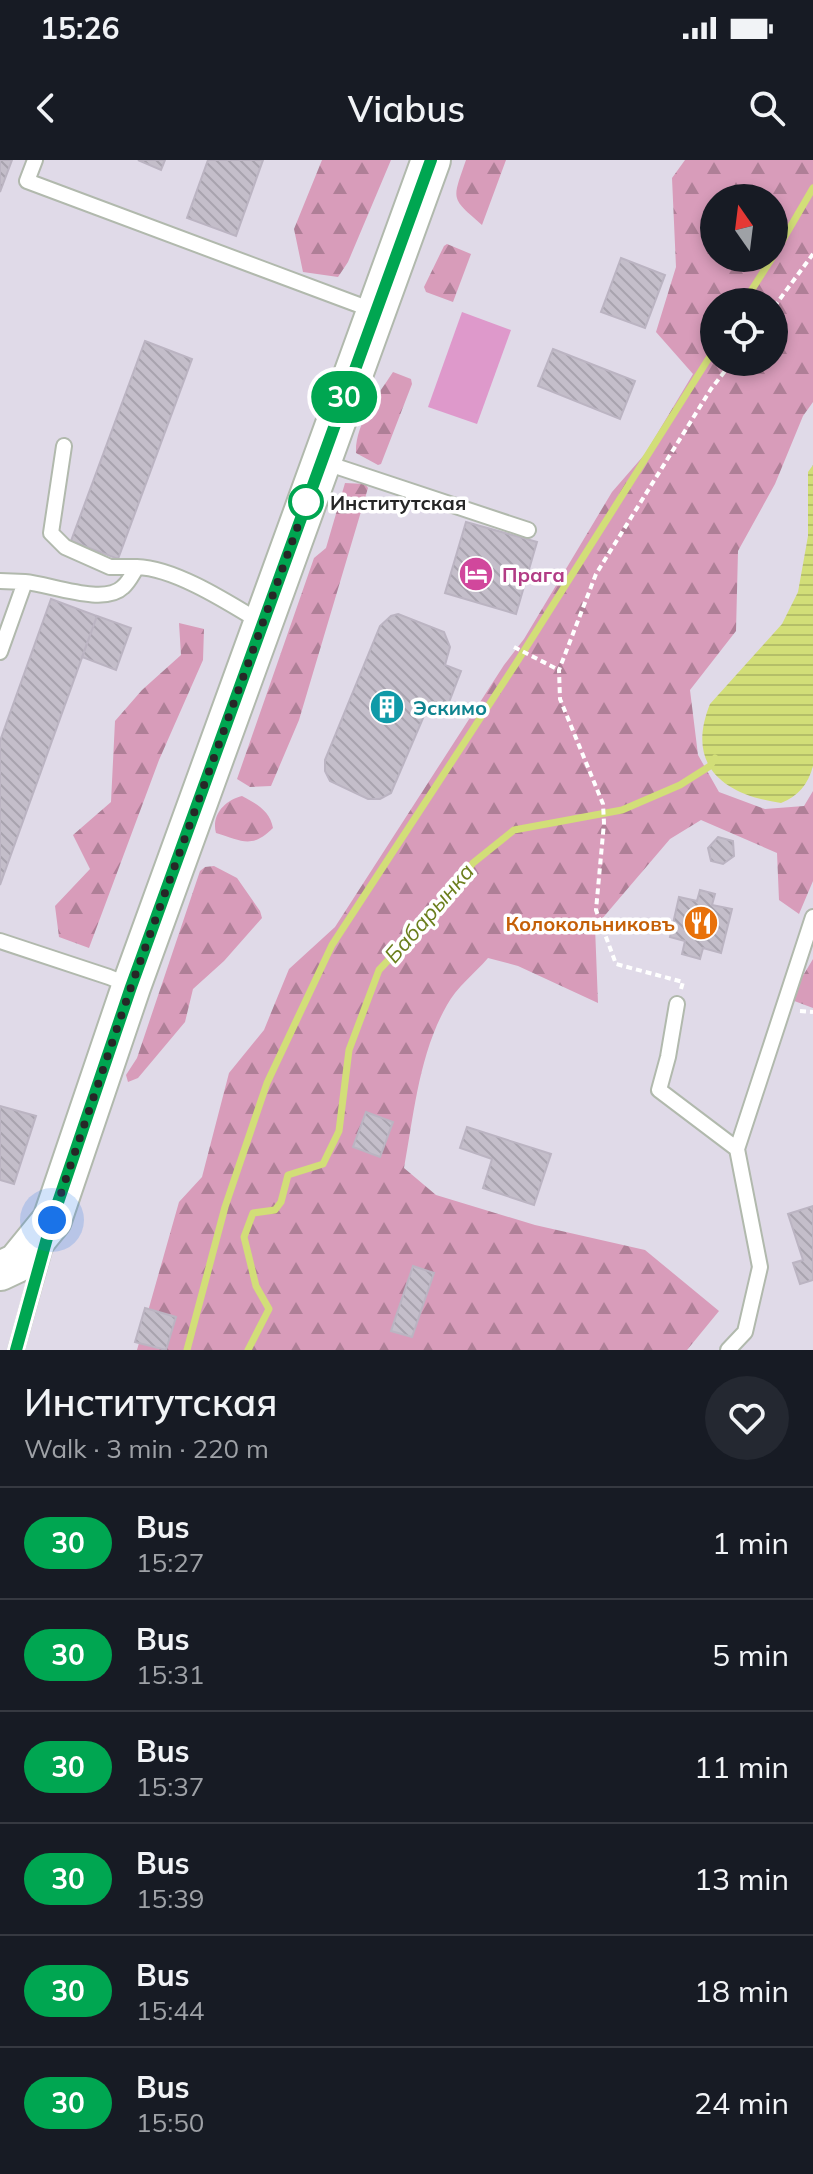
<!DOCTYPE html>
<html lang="en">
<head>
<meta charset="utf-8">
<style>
  body { margin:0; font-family:Mulish,sans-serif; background:#242831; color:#f1f3f6; height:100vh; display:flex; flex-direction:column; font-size:30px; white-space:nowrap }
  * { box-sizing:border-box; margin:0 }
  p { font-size:26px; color:#9ea1a6 }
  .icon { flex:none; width:44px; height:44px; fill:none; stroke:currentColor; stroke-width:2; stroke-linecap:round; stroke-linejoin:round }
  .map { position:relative; height:1190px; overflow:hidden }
  .side { display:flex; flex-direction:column; background:#171b24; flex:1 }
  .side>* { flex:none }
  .badge { padding:0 16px; border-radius:26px; font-size:28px; line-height:52px }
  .needle { width:52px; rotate:346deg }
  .buttons { position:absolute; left:700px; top:24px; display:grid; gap:16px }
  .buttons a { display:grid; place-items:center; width:88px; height:88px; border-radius:50%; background:#171b24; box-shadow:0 4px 12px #0003; font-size:40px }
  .you { position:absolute; width:40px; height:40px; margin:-20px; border:6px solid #fff; border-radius:50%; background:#1a73e8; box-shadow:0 0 0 12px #1a73e833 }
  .map>.badge { position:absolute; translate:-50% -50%; box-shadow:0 0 0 4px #fff }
  .round { display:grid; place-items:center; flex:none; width:84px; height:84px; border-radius:42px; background:#242831 }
  .head { display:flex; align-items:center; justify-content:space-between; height:136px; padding:0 24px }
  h1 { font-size:38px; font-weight:600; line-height:60px }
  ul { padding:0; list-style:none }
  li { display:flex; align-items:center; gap:24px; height:112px; padding:0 24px; border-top:2px solid #363941 }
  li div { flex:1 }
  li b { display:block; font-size:30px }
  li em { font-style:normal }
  li .badge { min-width:88px; font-weight:700; text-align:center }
  .status { display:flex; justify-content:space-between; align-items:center; height:56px; padding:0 40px; background:#171b24; direction:ltr }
  .status svg { height:22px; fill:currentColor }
  header { display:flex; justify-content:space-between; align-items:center; height:104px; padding:0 24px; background:#171b24; font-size:36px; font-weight:600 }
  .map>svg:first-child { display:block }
  .forest { fill:url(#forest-firs); fill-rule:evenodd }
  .pitch { fill:#de99cb }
  .water { fill:url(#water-rules) }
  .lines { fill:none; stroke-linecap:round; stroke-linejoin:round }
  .stream { stroke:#d2de78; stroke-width:7 }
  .building { fill:url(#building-back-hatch); stroke:#bbb4c2; stroke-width:2 }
  .lane-casing { stroke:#b1b9ad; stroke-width:18 }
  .secondary-casing { stroke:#b1b9ad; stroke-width:42 }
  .path { stroke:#fff; stroke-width:4; stroke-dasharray:6 4; stroke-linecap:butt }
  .lane { stroke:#fff; stroke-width:14 }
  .secondary { stroke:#fff; stroke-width:38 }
  .line-casing { stroke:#fff; stroke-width:18 }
  .line { stroke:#00a651; stroke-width:12 }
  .walk { stroke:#272727; stroke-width:8; stroke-dasharray:0 14.4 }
  .stop-dot { fill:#fff; stroke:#00a651; stroke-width:4 }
  .labels { text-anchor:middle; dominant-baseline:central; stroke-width:7; stroke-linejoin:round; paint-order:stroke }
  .stop-label { font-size:20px; font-weight:bold; fill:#272727; stroke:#fff; text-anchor:start }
  .hotel-label { font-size:20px; font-weight:bold; fill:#b23c85; stroke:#fff; text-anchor:start }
  .culture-label { font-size:20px; font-weight:bold; fill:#0d838f; stroke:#fff; text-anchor:start }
  .food-label { font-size:20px; font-weight:bold; fill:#c56008; stroke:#fff; text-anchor:end }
  .water-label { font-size:22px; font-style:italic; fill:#6b7e1c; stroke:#fff }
</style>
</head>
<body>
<div class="status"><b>15:26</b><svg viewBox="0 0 49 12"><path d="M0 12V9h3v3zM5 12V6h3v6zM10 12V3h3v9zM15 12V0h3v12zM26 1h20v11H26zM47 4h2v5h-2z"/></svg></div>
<header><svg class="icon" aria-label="back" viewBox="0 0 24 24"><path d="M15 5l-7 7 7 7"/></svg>Viabus<svg class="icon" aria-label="search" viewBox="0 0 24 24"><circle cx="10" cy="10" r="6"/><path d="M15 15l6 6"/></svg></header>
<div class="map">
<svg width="813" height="1190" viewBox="0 0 813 1190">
  <defs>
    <pattern id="forest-firs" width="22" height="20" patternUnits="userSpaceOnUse" patternTransform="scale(2)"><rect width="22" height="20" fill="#d89cba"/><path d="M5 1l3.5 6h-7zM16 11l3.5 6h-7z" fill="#af7f97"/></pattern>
    <pattern id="water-rules" width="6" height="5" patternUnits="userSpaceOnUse" patternTransform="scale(2)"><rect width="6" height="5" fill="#d2de78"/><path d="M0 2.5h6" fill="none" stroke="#b4be68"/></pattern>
    <pattern id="building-back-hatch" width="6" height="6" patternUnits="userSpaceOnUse" patternTransform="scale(2)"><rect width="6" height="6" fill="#c4beca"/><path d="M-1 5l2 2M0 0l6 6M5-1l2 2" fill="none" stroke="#a8a3ae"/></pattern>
  </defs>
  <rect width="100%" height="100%" fill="#e0dae8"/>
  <path class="forest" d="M322 0H391L348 102 338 117 303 112 294 69Z
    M466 0H506L482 65C450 37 452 41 466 0Z
    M685 0H813V242L803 256 775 324 738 391 736 471 690 530 698 595 719 632 765 649 804 646 813 631V721L799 754 779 740 777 693 701 660 670 679 595 767 598 843 518 806 488 798C475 813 456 828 447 845 419 894 414 954 404 1008L436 1035 535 1065 645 1090 719 1151 687 1190H137L179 1042 202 1017 229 913 264 870 289 809 335 767 504 505 524 479 612 332 645 294 693 214 656 172 676 107 672 18ZM714 38H774V98H714ZM714 142H774V202H714Z
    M447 84 471 94 453 142 426 132 424 127 444 86Z
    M393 212 411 219 412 224 381 304 378 305 356 293C355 264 378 235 393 212Z
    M345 323 365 324 368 328 299 560 271 626 250 627 237 619 314 398 326 388Z
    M179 463 204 469 203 500 159 600 89 788 59 777 55 746 90 709 73 675 111 642 115 561 142 530 181 495Z
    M242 636C257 644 270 651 273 668 252 689 242 681 216 673 211 655 225 640 242 636Z
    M214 706 237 718 260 751 262 758 224 801 193 829 185 862 138 918 128 922 126 915 137 898 200 711 205 707Z
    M813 799V848L789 839Z"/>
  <path class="pitch" d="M462 152 511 170 477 264 428 247Z"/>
  <path class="water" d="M813 305V606C808 625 798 636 781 643 724 635 685 606 710 544L782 464 798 432 808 376V312Z"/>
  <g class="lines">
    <path class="stream" d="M774 95 813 28
      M744 142 772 98
      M187 1190 225 1047 267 923 332 785 515 505 714 190
      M248 1190 269 1149 256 1126 244 1077 253 1053 275 1050 281 1042 288 1015 323 1004 339 971 349 890 379 810 452 733 473 703 514 670 622 650 680 625 710 606 715 598"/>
  </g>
  <path class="building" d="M0 0H12L0 32Z
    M138 0H165L161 10Z
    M208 0H263L236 76 187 58Z
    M621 98 665 115 645 168 601 152Z
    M145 181 192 199 118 399 71 381Z
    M553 189 635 221 620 259 538 226Z
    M466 362 537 382 516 454 445 433Z
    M51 439 97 456 0 725V581Z
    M398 454 444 472 450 487 445 505 461 511 446 550 429 544 391 633 380 639H368L330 621 325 611V600L380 466 391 456Z
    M97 456 131 468 116 510 82 497Z
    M718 677 733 681 734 696 723 704 711 701 708 688Z
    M700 730 715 734 712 745 732 749 721 793 703 788 700 799 682 794 685 781 670 777 679 737 697 741Z
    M0 946 36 956 14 1024 0 1020Z
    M366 952 393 962 380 997 353 987Z
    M467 967 551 994 534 1045 483 1028 492 999 460 988Z
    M813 1046V1120L800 1124 793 1103 803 1100 788 1054Z
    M413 1106 434 1113 412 1177 391 1171Z
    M145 1148 176 1157 166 1190 135 1182Z"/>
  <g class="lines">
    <g class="lane-casing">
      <path id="lane" d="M35 0 27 21 375 151
        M64 286 51 373 65 387 110 407H137
        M323 302 528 370
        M0 421 25 422
        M0 492 25 422C50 424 104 446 123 427 129 422 133 413 137 407 175 408 229 443 262 463
        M0 781 109 817 131 826
        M677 844 668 897 659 930 737 989
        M16 1190 44 1090
        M728 1190 745 1172 760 1107 737 989 813 757"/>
    </g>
    <g class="secondary-casing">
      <path id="secondary" d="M0 1111 17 1103 52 1060 131 827 431 0"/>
    </g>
    <path class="path" d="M774 147 813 94
      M514 487 559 510
      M681 829 683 822 616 804 596 750 604 663 603 644 560 539 559 510 596 414 711 229 732 202
      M800 851 813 852"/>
    <use href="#lane" class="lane"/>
    <use href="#secondary" class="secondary"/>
  </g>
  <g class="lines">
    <g class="line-casing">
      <path id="line" d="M16 1190 52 1060 131 827 431 0"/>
    </g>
    <use href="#line" class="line"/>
    <path class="walk" d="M52 1060 131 827 308 338 306 342"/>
  </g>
  <defs>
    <g id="hotel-disc" transform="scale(1.8)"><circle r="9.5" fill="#d1479c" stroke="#fff"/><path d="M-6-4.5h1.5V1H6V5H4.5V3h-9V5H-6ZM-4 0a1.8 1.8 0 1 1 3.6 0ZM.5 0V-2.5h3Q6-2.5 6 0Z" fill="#fff"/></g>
    <g id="building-disc" transform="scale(1.8)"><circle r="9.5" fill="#0f9aa8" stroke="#fff"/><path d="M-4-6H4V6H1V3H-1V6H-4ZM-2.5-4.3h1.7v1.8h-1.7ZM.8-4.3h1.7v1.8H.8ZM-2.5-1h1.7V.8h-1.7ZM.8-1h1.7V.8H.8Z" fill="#fff"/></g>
    <g id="restaurant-disc" transform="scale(1.8)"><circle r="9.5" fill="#e8710a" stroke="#fff"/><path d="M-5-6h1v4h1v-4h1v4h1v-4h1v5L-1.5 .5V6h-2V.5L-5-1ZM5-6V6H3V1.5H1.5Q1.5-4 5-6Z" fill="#fff"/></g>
  </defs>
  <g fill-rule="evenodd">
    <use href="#hotel-disc" x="476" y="414"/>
    <use href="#building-disc" x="387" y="547"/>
    <use href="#restaurant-disc" x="701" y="763"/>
  </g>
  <circle class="stop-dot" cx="306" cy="342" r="16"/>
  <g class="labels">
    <g class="stop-label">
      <text x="330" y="342">Институтская</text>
    </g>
    <g class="hotel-label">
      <text x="502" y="414">Прага</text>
    </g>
    <g class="culture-label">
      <text x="413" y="547">Эскимо</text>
    </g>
    <g class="food-label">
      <text x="675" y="763">Колокольниковъ</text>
    </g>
    <g class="water-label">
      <text transform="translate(429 753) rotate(-49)">Бабарынка</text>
    </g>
  </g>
</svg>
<div class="buttons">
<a><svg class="needle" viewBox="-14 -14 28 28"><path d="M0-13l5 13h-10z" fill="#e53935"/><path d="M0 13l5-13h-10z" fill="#9ea1a6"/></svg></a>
<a><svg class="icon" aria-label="locate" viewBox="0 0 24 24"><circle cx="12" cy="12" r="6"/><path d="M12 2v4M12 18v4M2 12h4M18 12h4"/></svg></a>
</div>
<div class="you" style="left:52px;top:1060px"></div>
<b class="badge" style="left:344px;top:237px;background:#00a651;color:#fff">30</b>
</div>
<section class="side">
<div class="head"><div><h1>Институтская</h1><p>Walk · 3 min · 220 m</p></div><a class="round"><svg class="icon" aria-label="heart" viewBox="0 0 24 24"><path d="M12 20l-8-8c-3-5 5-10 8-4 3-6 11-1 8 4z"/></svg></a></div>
<ul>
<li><span class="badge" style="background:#00a651;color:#fff">30</span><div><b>Bus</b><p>15:27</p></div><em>1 min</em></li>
<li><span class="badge" style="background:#00a651;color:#fff">30</span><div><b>Bus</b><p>15:31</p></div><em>5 min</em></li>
<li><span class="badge" style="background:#00a651;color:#fff">30</span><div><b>Bus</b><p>15:37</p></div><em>11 min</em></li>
<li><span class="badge" style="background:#00a651;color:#fff">30</span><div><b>Bus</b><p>15:39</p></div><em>13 min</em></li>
<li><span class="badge" style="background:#00a651;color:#fff">30</span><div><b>Bus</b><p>15:44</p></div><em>18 min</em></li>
<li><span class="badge" style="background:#00a651;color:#fff">30</span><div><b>Bus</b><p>15:50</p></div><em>24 min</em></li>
</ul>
</section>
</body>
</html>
